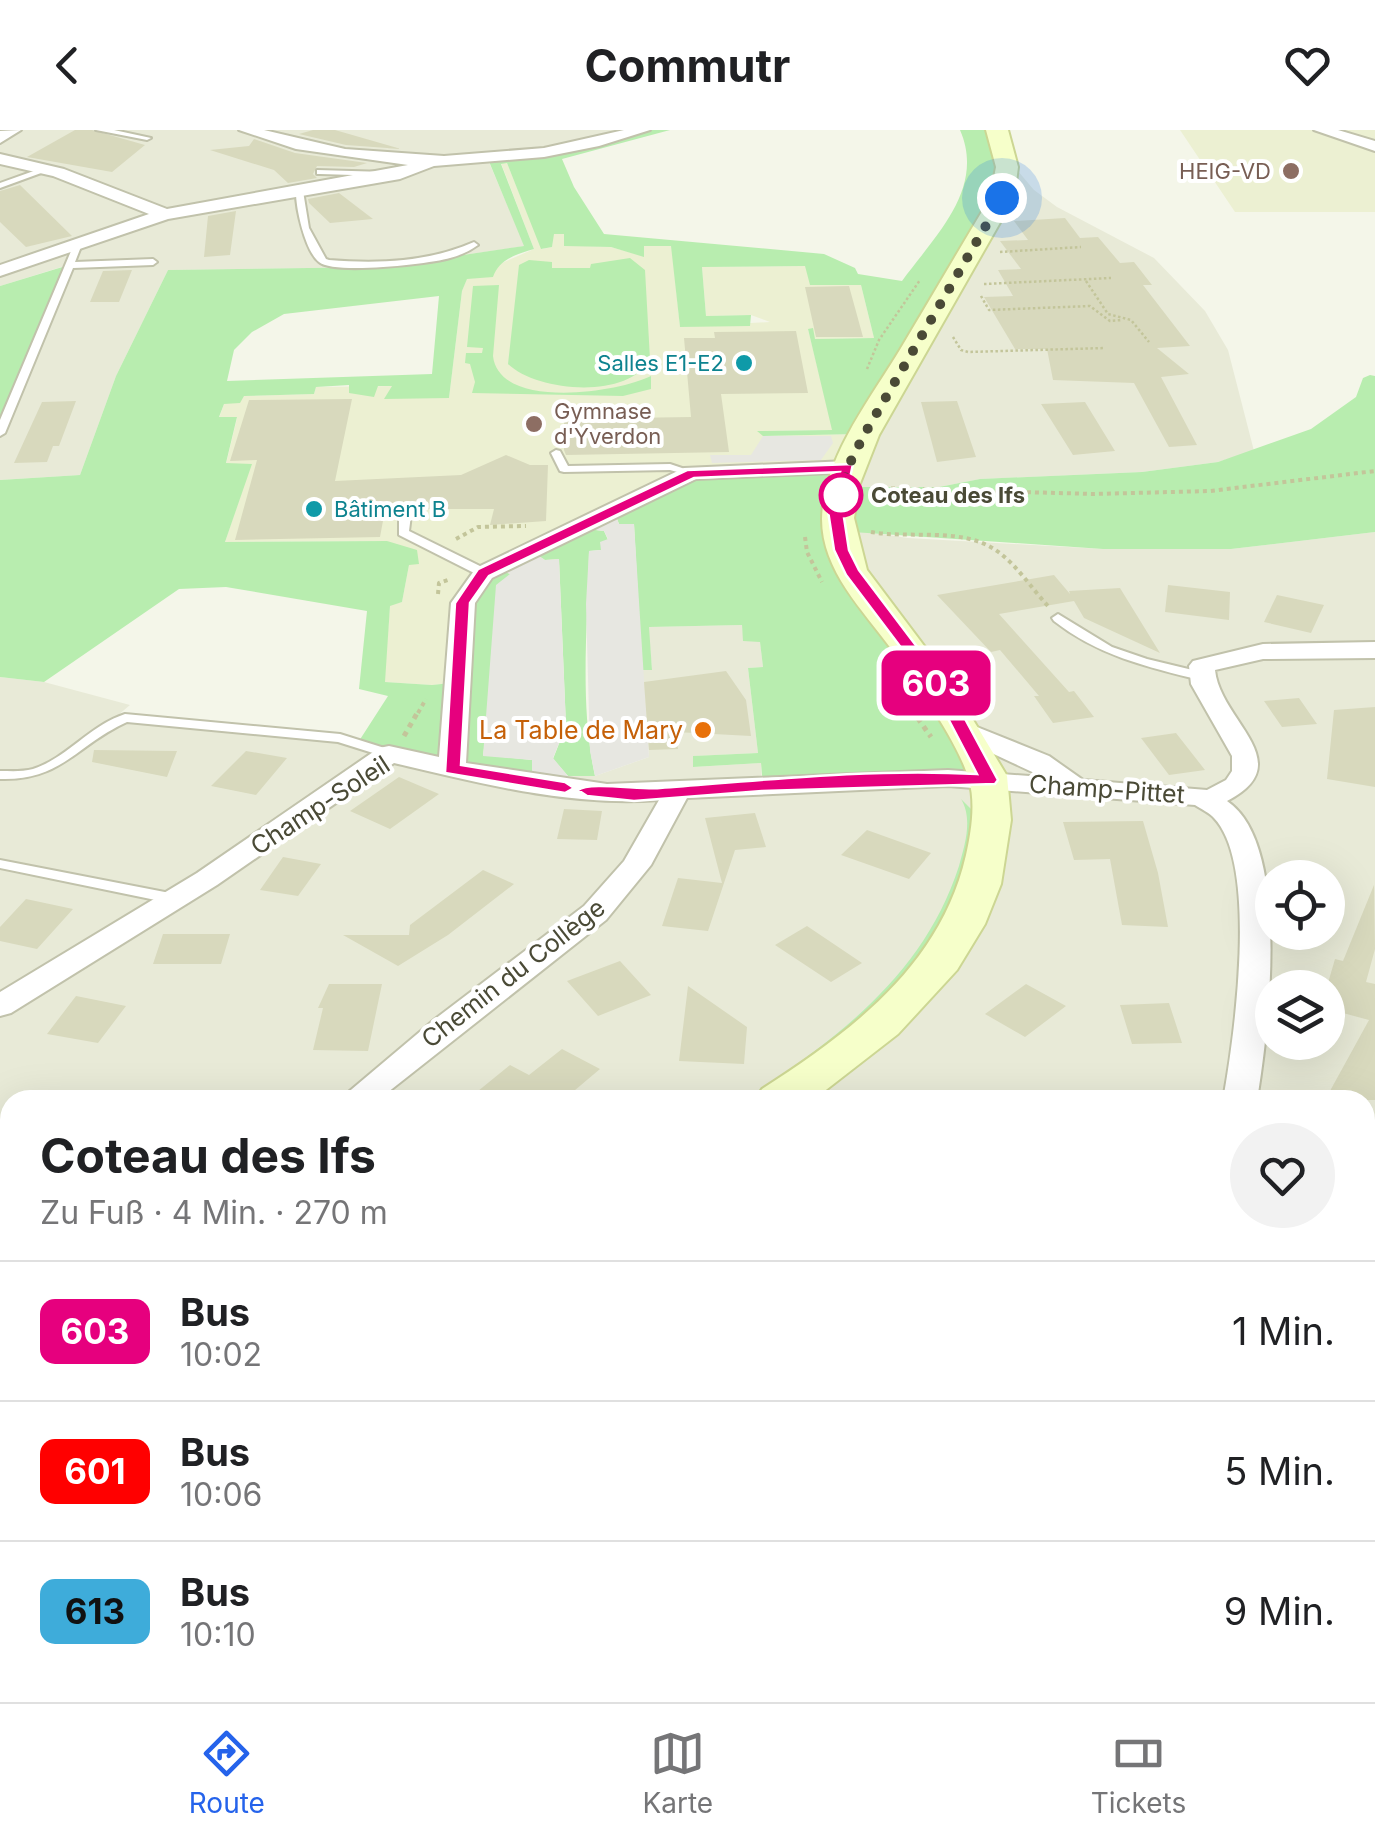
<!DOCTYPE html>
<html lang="de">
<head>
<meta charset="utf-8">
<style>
  body { margin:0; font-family:Inter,sans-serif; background:#f2f2f2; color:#202124; height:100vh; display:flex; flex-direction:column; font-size:38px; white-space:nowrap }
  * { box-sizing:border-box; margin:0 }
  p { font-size:32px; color:#757577 }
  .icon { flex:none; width:55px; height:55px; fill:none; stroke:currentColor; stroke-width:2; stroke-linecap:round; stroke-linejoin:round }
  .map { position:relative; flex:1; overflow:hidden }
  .panel { position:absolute; left:0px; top:960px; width:1375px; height:612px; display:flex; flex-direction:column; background:#fff; border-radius:30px 30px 0 0; box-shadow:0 10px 40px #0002 }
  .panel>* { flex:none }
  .badge { padding:0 20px; border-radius:15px; font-size:35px; line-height:65px }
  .controls { position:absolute; left:1255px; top:730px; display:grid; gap:20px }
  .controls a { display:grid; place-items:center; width:90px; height:90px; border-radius:50%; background:#fff; box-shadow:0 10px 40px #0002; font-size:50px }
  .you { position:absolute; width:50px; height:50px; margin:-25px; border:8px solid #fff; border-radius:50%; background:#1a73e8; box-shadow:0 0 0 15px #1a73e833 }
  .map>.badge { position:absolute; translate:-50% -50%; box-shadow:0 0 0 5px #fff }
  .round { display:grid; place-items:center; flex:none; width:105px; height:105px; border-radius:52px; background:#f2f2f2 }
  .head { display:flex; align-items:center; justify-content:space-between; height:170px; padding:0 40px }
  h1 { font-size:48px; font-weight:700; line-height:75px }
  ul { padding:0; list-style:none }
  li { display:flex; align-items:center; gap:30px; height:140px; padding:0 40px; border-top:2px solid #e0e0e0 }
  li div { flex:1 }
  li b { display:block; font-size:38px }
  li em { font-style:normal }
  li .badge { min-width:110px; font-weight:700; text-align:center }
  header { display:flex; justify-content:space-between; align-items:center; height:130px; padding:0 40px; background:#fff; font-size:45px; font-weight:700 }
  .tab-bar { display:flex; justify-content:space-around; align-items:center; height:140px; border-top:2px solid #e0e0e0; background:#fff; font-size:28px; color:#757577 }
  .tab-bar a { display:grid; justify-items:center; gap:5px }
  .tab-bar .active { color:#2563eb }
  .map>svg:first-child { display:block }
  .residential { fill:#e8ead7; fill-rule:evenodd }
  .education { fill:#ecf0d2 }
  .green { fill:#b8edaf; fill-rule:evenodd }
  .parking { fill:#e7e7e1 }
  .building { fill:#d8d9bd }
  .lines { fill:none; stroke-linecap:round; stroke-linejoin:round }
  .lane-casing { stroke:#c1c2ab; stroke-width:4 }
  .street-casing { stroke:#c1c2ab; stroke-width:4 }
  .secondary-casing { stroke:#ccd693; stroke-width:4 }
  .path-far2 { stroke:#c3c59a; stroke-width:2.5; stroke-dasharray:2.5 2.5; stroke-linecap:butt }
  .path-far1 { stroke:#c3c59a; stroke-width:4; stroke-dasharray:4 4; stroke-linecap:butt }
  .path { stroke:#c3c59a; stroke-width:5; stroke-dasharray:5 5; stroke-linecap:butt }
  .lane { fill:#fff; fill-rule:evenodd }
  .street { fill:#fff; fill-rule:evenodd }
  .secondary { fill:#f6ffca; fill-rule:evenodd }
  .line { fill:#e6007e; stroke:#fff; stroke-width:2.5 }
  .walk { stroke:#4a4a36; stroke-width:10; stroke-dasharray:0 18 }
  .education-dot { fill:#8d6e63; stroke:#fff; stroke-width:4 }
  .culture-dot { fill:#0f9aa8; stroke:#fff; stroke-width:4 }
  .stop-dot { fill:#fff; stroke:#e6007e; stroke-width:5 }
  .food-dot { fill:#e8710a; stroke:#fff; stroke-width:4 }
  .labels { text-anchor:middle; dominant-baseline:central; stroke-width:8; stroke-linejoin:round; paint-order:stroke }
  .far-education-label { font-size:22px; fill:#785e54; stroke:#fff; text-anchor:end }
  .far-culture-label { font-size:22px; fill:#0d838f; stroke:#fff; text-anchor:end }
  .far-stop-label { font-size:22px; font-weight:bold; fill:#4a4a36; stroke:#fff; text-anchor:start }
  .food-label { font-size:25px; fill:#c56008; stroke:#fff; text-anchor:end }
  .street-label { font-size:25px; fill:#4a4a36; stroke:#fff }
</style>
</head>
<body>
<header><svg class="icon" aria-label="back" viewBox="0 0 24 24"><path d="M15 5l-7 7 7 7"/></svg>Commutr<svg class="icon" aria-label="heart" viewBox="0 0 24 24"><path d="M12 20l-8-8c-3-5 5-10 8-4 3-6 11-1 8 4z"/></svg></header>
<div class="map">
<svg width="1375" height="1572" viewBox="0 0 1375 1572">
  <rect width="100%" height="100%" fill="#f4f6e9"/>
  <path class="residential" d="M0 0H642L488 30 525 116 382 137 168 140 116 246 80 345 0 350V303L68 135 0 156Z
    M1007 28 1034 60 1057 77 1154 128 1205 181 1228 220 1254 321 1218 332 1142 342 980 349 939 357H843Z
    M853 400 908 408 1103 419H1231L1375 402V1572H0V547L44 552 130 575 111 591 125 588 293 602 568 646H595L649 627 642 540 652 539 648 497 742 495 744 511H760L763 537 748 538 758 623 694 626V637L761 633 762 655 851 441ZM1272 748H1328V802H1272ZM1272 858H1328V912H1272ZM10 970H1365V1562H10Z"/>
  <path class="education" d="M1180 0H1375V82H1235Z
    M501 33H507L542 119 552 117 553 104H564V115L611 117 643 126V116H672L680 197 770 192 751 185 706 186 702 137 806 136 811 155H861L874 208 815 209 808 199 833 300 759 301 764 306 858 304 848 337 600 387 460 552 432 555 384 552 390 475 402 472 409 435 387 411 225 412 251 334H226L237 288H219L224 274 243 266 314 264 316 257 394 256 449 268 462 161 467 148 534 119Z"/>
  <path class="green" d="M642 0H670L562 29 574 57 604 104 824 124 855 138 858 144 902 151C934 107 986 59 960 0H997L1007 37 858 304 763 306 757 301 832 300 808 199 813 198 815 209 874 208 861 155H810L805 136 702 137 706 186 751 185 750 196 680 197 671 116H644V127L611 117 564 116V104H554L552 117 541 119 507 33 501 34 534 119C517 124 499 129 493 147L467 149 462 161 449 268 384 269 392 256H378L374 267 349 263V255L316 257 314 264 244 266 240 273 224 274 219 287H237L226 333 252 334 225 412 387 411 417 420 419 434 409 435 402 472 390 476 385 552 432 555 460 552 463 473 494 437 510 444 483 625 532 630V652L452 639 359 611 388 566 359 559 367 481 226 457 179 459 44 552 0 547V350L80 345 116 246 168 140 382 137 524 116 488 29ZM439 166 432 244 227 251 234 220 252 202 284 184Z
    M630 128 645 140 650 229C629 270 537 262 508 234L519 135 529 130 552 132V138H590L591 134Z
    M69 135 0 303V156Z
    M499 155 493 226C499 280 617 263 651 246V259L623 266 472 263 475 252 470 234 465 233 466 223H482L483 218 467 217 473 156Z
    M1370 245 1375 246V402L1231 419H1103L838 401 989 650 763 656 761 633 693 637V626L758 623 748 538 763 537 760 512 743 511 742 495 649 497 652 540H642L634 394H619L614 381 692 343 848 337 844 357H939L980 349 1142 342 1218 332 1311 299 1356 267 1363 248Z
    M579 398 604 401 608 410 601 420 589 421C588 494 579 573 595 646H568L553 629 566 596 559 429 545 430 530 420Z
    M961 669 974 682C970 705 968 729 962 751 939 841 828 923 753 970H744C836 910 924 845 959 736 965 714 973 689 961 669Z"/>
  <path class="parking" d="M763 306H831L833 313 821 330 712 333 710 325H751Z
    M614 381 619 394H634L649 627 595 646 590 621 586 474 589 421 601 420 600 412 608 409 604 401 579 398Z
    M530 420 545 430 559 429 566 596 553 628 568 646 565 658 532 652V630L483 626 496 455 510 444 494 437Z"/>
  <path class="building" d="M75 0H92L145 15 112 42 27 27Z
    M313 0H335L401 19 346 15 299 4Z
    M254 9 295 23 367 33 354 37 317 36 313 44 317 48 288 53 274 40 210 20 249 16Z
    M20 55 72 106 26 117 0 92V61Z
    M339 63 373 89 330 93 309 73 308 69Z
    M236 81 230 125 204 127 208 86Z
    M1065 88 1080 108 1098 107 1120 133 1134 132 1152 155H1143L1190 216 1157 218 1189 244 1161 247 1197 315 1169 317 1134 253 1053 250 1047 219H1015L984 167 1013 166 998 140 1021 139 1000 111 1028 110 1014 91Z
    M132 140 119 172H90L103 141Z
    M849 156 863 207H816L805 157Z
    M796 201 808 263 721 264 729 322 566 325 564 320V289L691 287 684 208H715L714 202Z
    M352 269 335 351 461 345 506 325 530 335H548L546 391 490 395 494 379H403L385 380 380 407 235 410 257 330 230 331 249 270Z
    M76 271 59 316H53L47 332 14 333 42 272Z
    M957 271 976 327 937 332 921 272Z
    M1085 272 1115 321 1073 325 1041 274Z
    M1054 445 1070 464 1069 461 1120 458 1160 523 1084 488 1074 471 999 484 1069 562 1074 561 1094 587 1053 593 1034 566H1039L1000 520 991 522 937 465Z
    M1168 455 1230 462 1229 490 1165 482Z
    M1277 465 1324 475 1311 503 1264 492Z
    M726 541 746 570 751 606 676 602 678 619 649 620 644 552Z
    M1299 568 1317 594 1282 597 1264 571Z
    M1375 577V657L1327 649 1334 580Z
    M1176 603 1205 640 1169 645 1141 608Z
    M94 620 177 621 167 647 92 632Z
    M246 621 287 628 256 665 211 656Z
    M399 647 439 664 390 699 350 681Z
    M564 679 602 681 597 710 557 709Z
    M755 683 766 717 735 720 708 801 662 796 678 748 722 753 705 688Z
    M1143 691 1158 743 1168 797 1122 795 1110 729 1074 730 1063 692Z
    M867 700 931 723 909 749 841 725Z
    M283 727 321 734 298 766 260 760Z
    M483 740 514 754 448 805 398 836 343 805H409L410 795Z
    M1374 755 1375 819 1366 852 1375 854V970H1325L1369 890 1328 879V853L1335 829 1343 831Z
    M26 769 73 779 37 819 0 811V797Z
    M807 796 862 833 831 852 775 815Z
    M163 804H230L221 834H153Z
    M620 831 651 865 598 886 567 851Z
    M329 854H382L368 921 313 920 323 878H318Z
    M1026 854 1066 876 1025 907 985 884Z
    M688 856 747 897 744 934 679 931Z
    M76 866 126 876 98 913 47 904Z
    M1169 873 1182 913 1132 914 1120 875Z
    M562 919 600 939 568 966 575 970H467L510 935 529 945Z"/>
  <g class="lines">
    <g class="lane-casing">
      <path id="lane" d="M96 0H114L151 8 147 10Z
        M45 37 52 39 0 58V53Z
        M317 40 386 42 390 44 386 46 320 44H317Z
        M296 59 303 61 309 98 326 129 329 130C379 134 428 132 474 112L478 115C470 121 461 125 450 128 430 134 333 145 319 132 305 121 295 76 296 59Z
        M78 111 82 114 75 132 153 129 157 132 153 135 73 138 5 303 0 306V290L74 114Z
        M556 320 560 321 568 336 670 334 697 343 692 346 670 340 564 342 560 341 551 323Z
        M405 382 411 385 409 401 488 440V446H480L399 405V385Z
        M1058 484 1112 517 1147 529 1205 543 1206 546 1200 550C1147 537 1097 525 1054 491L1052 488Z
        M125 584 340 604 394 621 396 624 389 628 338 612 127 592C76 615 62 651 0 649V641C11 641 22 642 33 639 67 628 89 596 125 584Z
        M0 730 175 764 182 769 175 774 0 738Z
        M1283 1562H1305L1304 1572H1282Z"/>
    </g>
    <g class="street-casing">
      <path id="street" d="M21 0 0 13V1Z
        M239 0H264L345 19 444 26 544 18 624 0H650L599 16 544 27 434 36 400 49 168 89 0 146V135L149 84 53 46 0 34V24L64 39 167 79 408 35 296 19Z
        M1314 0H1338L1375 11V21Z
        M848 331 856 332 859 337 856 342 696 349 492 448 475 473 466 633 607 654 948 640 1043 647 953 605 949 599 962 591 1049 626 1083 650 1207 660 1226 650 1232 641V626L1191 554 1189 536 1193 531 1263 514 1375 512V528L1263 529 1215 540C1220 591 1301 633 1227 671 1292 714 1268 903 1257 970H1223C1234 909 1259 735 1214 688 1210 683 1201 679 1195 675L948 656 687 668 651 735 606 790 378 970H339L435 889 584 776 624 731 659 670C569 677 479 653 394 633L217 755 11 883 0 886V862L197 743 379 618 389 616 439 627 451 473 476 438 684 338Z
        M10 1202V1234L0 1237V1205Z
        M1365 1434 1375 1436V1472L1365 1470Z
        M364 1562H410L406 1572H360Z
        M1014 1562H1058L1056 1572H1012Z"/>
    </g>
    <g class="secondary-casing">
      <path id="secondary" d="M986 0H1008L1018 37 1014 68 879 305 859 356 854 388 867 440 946 545 1007 646 1011 690 1001 754 985 794 957 840 898 904 813 970H755L762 959C852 901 941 835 966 725 971 702 976 674 969 650 959 613 915 552 892 520 863 480 822 441 822 389 823 328 871 268 901 218 931 168 960 118 990 68L996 37Z
        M10 1514V1562H32L25 1572H0V1518Z"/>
    </g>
    <path class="path-far2" d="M1000 122 1081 117
      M1086 151 1108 184 1131 190 1149 212
      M984 154 1111 148
      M981 166 989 180 1090 176 1110 191 1122 190
      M953 207 961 220 968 222 1105 218
      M867 239 879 210 920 150"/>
    <path class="path-far1" d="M875 358 1094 364 1210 361 1375 341
      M871 402C910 409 959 397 994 419 1016 433 1031 458 1048 476
      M805 407 807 422 822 452
      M456 409 478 397 526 396
      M438 464 439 453 451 449
      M880 535 914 583
      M418 583 426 569"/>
    <path class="path" d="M912 580 931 607
      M404 606 419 580"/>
    <use href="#lane" class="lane"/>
    <use href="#street" class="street"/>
    <use href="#secondary" class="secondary"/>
  </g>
  <path class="line" d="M853 334 843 381 849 420 859 440 949 559 998 650 995 654 762 661 634 671 587 666 578 660C589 651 641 660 660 658 765 650 873 638 977 644L933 560 846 445 834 420 828 381 840 342 694 348 489 446 470 473 461 635 565 652 574 658 565 663 445 643 455 473 478 439 687 340Z"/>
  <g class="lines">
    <path class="walk" d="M841 365 848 337 864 305 1002 68"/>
  </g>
  <g class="education-dot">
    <circle cx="1291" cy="41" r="10"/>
    <circle cx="534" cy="294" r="10"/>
  </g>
  <g class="culture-dot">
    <circle cx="744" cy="233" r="10"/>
    <circle cx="314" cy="379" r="10"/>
  </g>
  <circle class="stop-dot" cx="841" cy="365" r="20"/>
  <circle class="food-dot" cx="703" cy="600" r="10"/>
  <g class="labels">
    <g class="far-education-label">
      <text x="1271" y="41">HEIG-VD</text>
      <text x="554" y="281" text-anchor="start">Gymnase<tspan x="554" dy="25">d'Yverdon</tspan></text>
    </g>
    <g class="far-culture-label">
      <text x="724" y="233">Salles E1-E2</text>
      <text x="334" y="379" text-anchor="start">Bâtiment B</text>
    </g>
    <g class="far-stop-label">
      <text x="871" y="365">Coteau des Ifs</text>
    </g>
    <g class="food-label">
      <text x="683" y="600">La Table de Mary</text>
    </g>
    <g class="street-label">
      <text transform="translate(1107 659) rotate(4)">Champ-Pittet</text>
      <text transform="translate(320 675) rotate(-33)">Champ-Soleil</text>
      <text transform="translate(513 843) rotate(-38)">Chemin du Collège</text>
    </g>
  </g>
</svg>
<div class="controls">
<a><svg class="icon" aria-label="locate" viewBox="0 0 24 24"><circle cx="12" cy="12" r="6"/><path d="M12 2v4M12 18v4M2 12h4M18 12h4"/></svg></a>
<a><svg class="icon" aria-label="layers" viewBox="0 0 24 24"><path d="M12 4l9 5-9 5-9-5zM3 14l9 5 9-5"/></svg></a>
</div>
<div class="you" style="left:1002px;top:68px"></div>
<b class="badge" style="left:936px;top:553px;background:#e6007e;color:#fff">603</b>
<section class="panel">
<div class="head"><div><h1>Coteau des Ifs</h1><p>Zu Fuß · 4 Min. · 270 m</p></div><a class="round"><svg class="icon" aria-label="heart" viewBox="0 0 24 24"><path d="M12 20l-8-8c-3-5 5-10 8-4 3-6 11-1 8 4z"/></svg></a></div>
<ul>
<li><span class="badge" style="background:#e6007e;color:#fff">603</span><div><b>Bus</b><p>10:02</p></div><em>1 Min.</em></li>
<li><span class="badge" style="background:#f00;color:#fff">601</span><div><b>Bus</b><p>10:06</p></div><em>5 Min.</em></li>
<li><span class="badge" style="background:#3eacda;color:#111">613</span><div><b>Bus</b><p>10:10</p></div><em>9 Min.</em></li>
</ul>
</section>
</div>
<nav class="tab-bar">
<a class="active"><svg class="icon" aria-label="directions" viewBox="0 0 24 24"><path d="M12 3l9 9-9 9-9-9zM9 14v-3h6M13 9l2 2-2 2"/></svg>Route</a>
<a><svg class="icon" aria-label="map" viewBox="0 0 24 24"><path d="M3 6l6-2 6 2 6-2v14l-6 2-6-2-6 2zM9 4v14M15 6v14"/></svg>Karte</a>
<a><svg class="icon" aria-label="tickets" viewBox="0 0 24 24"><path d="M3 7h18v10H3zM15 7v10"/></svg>Tickets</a>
</nav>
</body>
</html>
